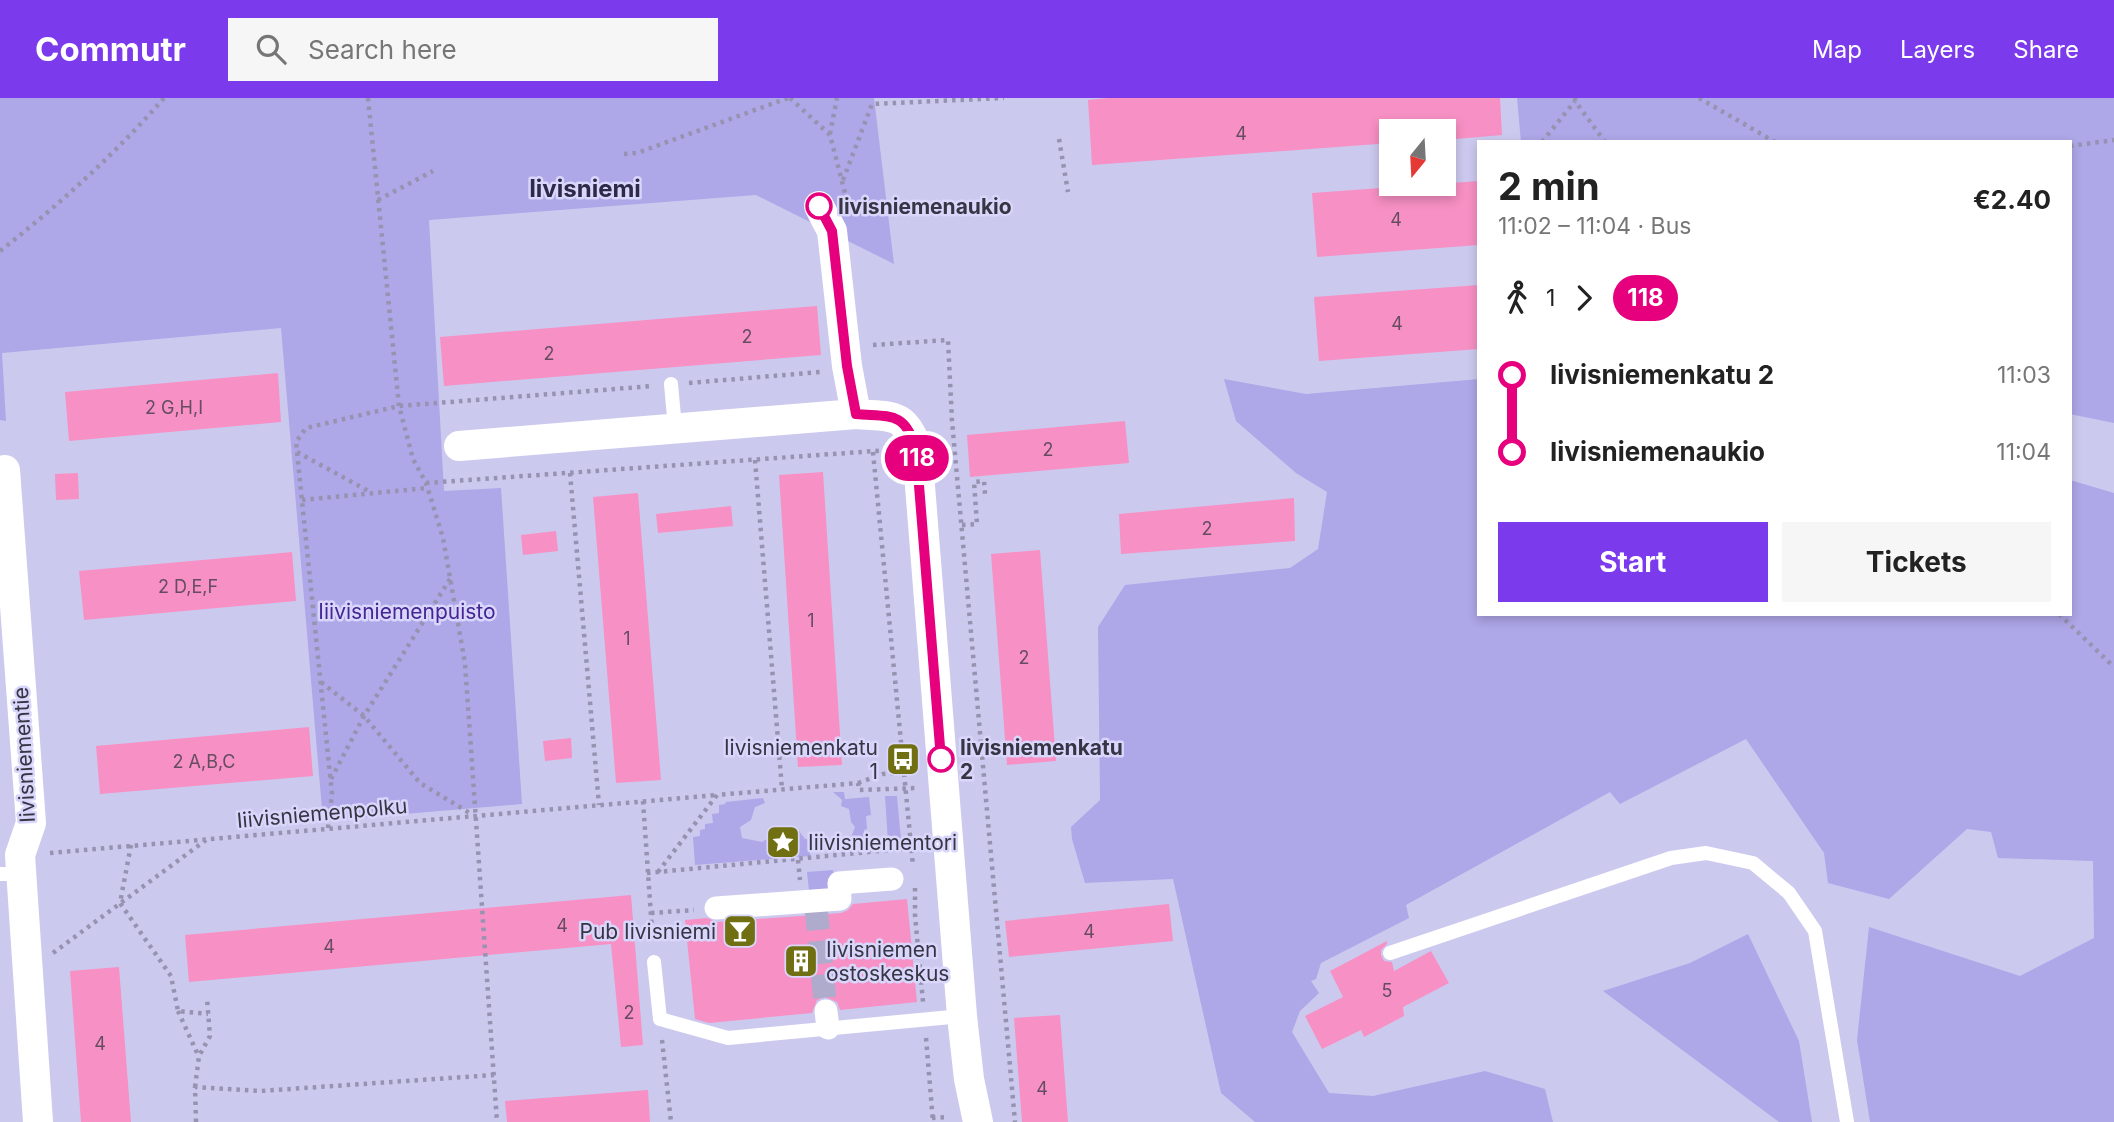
<!DOCTYPE html>
<html lang="en">
<head>
<meta charset="utf-8">
<style>
  body { margin:0; font-family:Inter,sans-serif; background:#f6f6f6; color:#222; height:100vh; display:flex; flex-direction:column; font-size:26px; white-space:nowrap }
  * { box-sizing:border-box; margin:0 }
  p { font-size:23px; color:#767676 }
  .icon { flex:none; width:38px; height:38px; fill:none; stroke:currentColor; stroke-width:2; stroke-linecap:round; stroke-linejoin:round }
  .map { position:relative; flex:1; overflow:hidden }
  .panel { position:absolute; left:1477px; top:42px; width:595px; height:476px; display:flex; flex-direction:column; background:#fff; border-radius:0px; box-shadow:0 4px 10px #0003 }
  .panel>* { flex:none }
  .badge { padding:0 14px; border-radius:23px; font-size:24px; line-height:46px }
  .needle { width:46px; rotate:198deg }
  .fabs { position:absolute; left:1379px; top:21px; display:grid; gap:14px }
  .fabs a { display:grid; place-items:center; width:77px; height:77px; border-radius:0px; background:#fff; box-shadow:0 4px 10px #0003; font-size:35px }
  .map>.badge { position:absolute; translate:-50% -50%; box-shadow:0 0 0 4px #fff }
  .legs { display:flex; align-items:center; gap:10px; height:77px; padding:0 21px; font-size:23px }
  .legs p { margin-inline-start:auto }
  .headline { display:flex; align-items:center; justify-content:space-between; height:119px; padding:0 21px }
  h1 { font-size:38px; font-weight:700; line-height:52px }
  .action { display:flex; gap:14px; margin-top:auto; padding:14px 21px }
  .action a { flex:1; height:80px; border-radius:0px; background:#7c3aed; color:#fff; font-size:28px; font-weight:700; line-height:80px; text-align:center }
  .action a+a { background:#f6f6f6; color:#222 }
  ul { padding:0 21px; list-style:none }
  li { display:flex; align-items:center; gap:24px; height:77px; font-size:26px }
  li i { display:grid; place-items:center; width:10px; height:100%; margin:0 9px; background:currentColor }
  li i::after { content:''; width:18px; height:18px; margin:-9px; border:5px solid; border-radius:50%; background:#fff }
  li p { margin-inline-start:auto }
  li:first-child i { background:linear-gradient(#0000 50%,currentColor 0) }
  li:last-child i { background:linear-gradient(currentColor 50%,#0000 0) }
  header { display:flex; align-items:center; gap:42px; box-sizing:border-box; height:98px; padding:0 35px; background:#7c3aed; color:#fff }
  header strong { font-size:33px }
  nav { display:flex; gap:38px; margin-inline-start:auto; font-size:24px }
  .search { width:490px; height:63px; background:#f6f6f6; display:flex; align-items:center; gap:18px; box-sizing:border-box; padding:0 24px; border-radius:0px; color:#767676; font-size:26px }
  .map>svg:first-child { display:block }
  .green { fill:#aea7e8 }
  .building { fill:#f790c4 }
  .lines { fill:none; stroke-linecap:round; stroke-linejoin:round }
  .pedestrian-tunnel { stroke:#aeabcd; stroke-width:23; stroke-dasharray:23 11; stroke-linecap:butt }
  .path { stroke:#9693b1; stroke-width:4.5; stroke-dasharray:3.5 5; stroke-linecap:butt }
  .service { stroke:#fff; stroke-width:14 }
  .pedestrian { stroke:#fff; stroke-width:23 }
  .minor { stroke:#fff; stroke-width:30 }
  .line-1-casing { stroke:#fff; stroke-width:16 }
  .line-1 { stroke:#e6007e; stroke-width:10 }
  .stop-1-dot { fill:#fff; stroke:#e6007e; stroke-width:3.5 }
  .labels { text-anchor:middle; dominant-baseline:central; stroke-width:5; stroke-linejoin:round; paint-order:stroke }
  .number-label { font-size:18px; fill:#664c63 }
  .stop-label { font-size:21px; font-weight:bold; fill:#363543; stroke:#d9d6fc; text-anchor:start }
  .park-label { font-size:21px; fill:#452694; stroke:#d9d6fc }
  .poi-label { font-size:21px; fill:#363543; stroke:#d9d6fc; text-anchor:end }
  .street-label { font-size:21px; fill:#363543; stroke:#d9d6fc }
  .quarter-label { font-size:24px; font-weight:bold; fill:#2d2946; stroke:#d9d6fc }
</style>
</head>
<body>
<header>
<strong>Commutr</strong>
<div class="search"><svg class="icon" aria-label="search" viewBox="0 0 24 24"><circle cx="10" cy="10" r="6"/><path d="M15 15l6 6"/></svg>Search here</div>
<nav><a>Map</a><a>Layers</a><a>Share</a></nav>
</header>
<div class="map">
<svg width="2114" height="1024" viewBox="0 0 2114 1024">
  <rect width="100%" height="100%" fill="#ccc9ef"/>
  <path class="green" d="M0 0H874L894 166 756 97 429 122 444 393 501 390 522 706 323 723 281 230 2 255 6 323 0 322Z
    M1517 0H2114V325L2070 316V44H1521Z
    M1224 281 1306 296 1479 281V516H2070V382L2114 395V1024H1870L1857 942 1869 829 2020 878 2094 840 2093 763 1998 760 1991 734 1967 731 1889 801 1828 785 1824 755 1746 641 1620 706 1610 694 1406 807 1409 820 1321 865 1316 881 1311 883 1319 895 1300 913 1292 934 1329 995 1373 998 1485 973 1545 991 1553 1024H1255L1221 995 1173 781 1085 785 1072 741 1071 729 1100 702 1098 529 1125 487 1290 470 1318 451 1327 394 1296 375 1236 323Z
    M833 694H844L845 701 869 699 871 717 866 718 867 731 864 732 865 741 850 742 855 729 851 724 849 711 841 708 842 702Z
    M885 698H897L901 742 888 744Z
    M763 700 765 705 755 709 751 722 740 729 742 740 762 744 782 732 793 729 799 733 805 741 825 742 826 748 810 749V758L695 767 693 739 700 738V732L705 731V726L713 725 712 716 719 715V707L725 706 726 704Z
    M833 772 835 791 809 793 807 774Z
    M1748 836 1799 943 1812 1024H1779L1603 893 1690 865Z"/>
  <path class="building" d="M1108 0H1500L1502 37 1444 42V33H1391V45L1092 67 1088 2Z
    M1479 83V147L1317 159 1312 95Z
    M1479 187V251L1319 263 1314 199Z
    M817 208 821 257 444 288 440 239Z
    M278 275 281 324 69 343 65 294Z
    M1125 323 1129 365 970 379 967 337Z
    M823 374 842 667 798 669 779 377Z
    M78 375 79 401 56 402 55 376Z
    M638 395 661 682 616 685 593 399Z
    M1294 400 1295 443 1121 456 1119 416Z
    M731 408 733 428 658 435 656 416Z
    M556 433 558 453 523 457 521 437Z
    M1040 452 1056 663 1007 667 991 456Z
    M292 454 296 503 84 522 79 473Z
    M309 629 313 678 100 696 96 648Z
    M571 640 572 660 545 663 543 643Z
    M631 797 643 947 621 949 611 846 189 884 185 837Z
    M907 801 917 904 840 912 837 904 825 899 817 902 812 915 709 925 695 921 685 822 707 820 717 824 841 815 848 812 853 806Z
    M1169 806 1173 843 1009 859 1005 823Z
    M1387 843V846L1381 852V857L1384 863 1392 864 1394 873 1431 853 1449 885 1403 909 1404 918 1364 939 1361 932 1322 951 1305 918 1343 899 1330 873Z
    M119 869 131 1024H81L70 873Z
    M1060 917 1068 1024H1022L1014 920Z
    M648 992 650 1024H507L505 1003Z"/>
  <g class="lines">
    <path class="pedestrian-tunnel" d="M816 809 826 913"/>
    <path class="path" d="M368 0 399 308 413 361 426 385 443 440 465 565 497 1024
      M790 0 830 37 845 95
      M1575 0V3L1605 44
      M1699 0 1775 44
      M830 36 837 0
      M1059 41 1068 94
      M1542 44 1575 3
      M2070 48 2114 42
      M624 56 637 55 788 0
      M843 82 872 6 1004 0
      M378 102 433 73
      M0 153C59 107 115 56 164 0
      M873 247 948 242 952 323 1015 1024
      M689 285 820 274
      M297 354 372 395
      M873 354 913 768
      M755 362 782 691
      M570 375 599 707
      M426 385 889 352
      M302 402 427 390
      M962 427 977 426 974 384 984 383 985 396
      M2059 516 2114 569
      M321 584 364 618 420 685 473 717
      M331 681 364 618 450 481
      M858 685 883 676 905 674
      M643 703 653 846
      M328 730 332 696 296 344 306 330 399 308 653 288
      M131 747 120 805 171 878 178 913 208 916
      M50 755 717 697
      M798 762 800 782
      M658 774 717 697 858 685 859 692 917 690
      M647 775 911 750
      M915 790V817L923 904
      M651 815 694 812
      M53 855 206 742
      M178 913 198 957
      M926 940 933 1024
      M662 942 671 1024
      M195 989 199 958 210 938 207 901
      M932 1020 949 1019
      M196 1024 195 989 260 993 494 977"/>
    <path class="service" d="M671 286 675 330
      M0 776H21
      M1390 855 1671 760 1706 755 1753 765 1789 795 1815 833 1847 1024
      M654 864 660 921 728 940 962 918"/>
    <path class="pedestrian" d="M716 810 840 801 839 785 892 781
      M826 913 828 930"/>
    <path class="minor" d="M819 108 832 133 847 268 856 316
      M459 348 856 316C891 319 904 313 917 350L962 918 969 981 978 1024
      M5 372 31 725 20 757 38 1024"/>
  </g>
  <g class="lines">
    <g class="line-1-casing">
      <path id="line-1" d="M819 108 832 133 847 268 856 316C891 319 904 313 916 350L941 661"/>
    </g>
    <use href="#line-1" class="line-1"/>
  </g>
  <defs>
    <g id="bus-square" transform="scale(1.75)"><rect x="-9" y="-9" width="18" height="18" rx="4" fill="#706f12" stroke="#d9d6fc"/><path d="M-5-6H5V4H4V6H2V4H-2V6H-4V4H-5ZM-3.5-4V0h7V-4ZM-3.5 1.2v1.5H-2V1.2ZM2 1.2v1.5H3.5V1.2Z" fill="#fff"/></g>
    <g id="sight-square" transform="scale(1.75)"><rect x="-9" y="-9" width="18" height="18" rx="4" fill="#706f12" stroke="#d9d6fc"/><path d="M0-6L1.8-2.2L6-1.7L2.9 1.2L3.7 5.4L0 3.3L-3.7 5.4L-2.9 1.2L-6-1.7L-1.8-2.2Z" fill="#fff"/></g>
    <g id="bar-square" transform="scale(1.75)"><rect x="-9" y="-9" width="18" height="18" rx="4" fill="#706f12" stroke="#d9d6fc"/><path d="M-6-5H6L.8 .8V4.5H3.5V6h-7V4.5H-.8V.8Z" fill="#fff"/></g>
    <g id="building-square" transform="scale(1.75)"><rect x="-9" y="-9" width="18" height="18" rx="4" fill="#706f12" stroke="#d9d6fc"/><path d="M-4-6H4V6H1V3H-1V6H-4ZM-2.5-4.3h1.7v1.8h-1.7ZM.8-4.3h1.7v1.8H.8ZM-2.5-1h1.7V.8h-1.7ZM.8-1h1.7V.8H.8Z" fill="#fff"/></g>
  </defs>
  <g fill-rule="evenodd">
    <use href="#bus-square" x="903" y="661"/>
    <use href="#sight-square" x="783" y="744"/>
    <use href="#bar-square" x="740" y="833"/>
    <use href="#building-square" x="801" y="863"/>
  </g>
  <g class="stop-1-dot">
    <circle cx="819" cy="108" r="12"/>
    <circle cx="941" cy="661" r="12"/>
  </g>
  <g class="labels">
    <g class="number-label">
      <text x="1241" y="35">4</text>
      <text x="1396" y="121">4</text>
      <text x="1397" y="225">4</text>
      <text x="747" y="238">2</text>
      <text x="549" y="255">2</text>
      <text x="174" y="309">2 G,H,I</text>
      <text x="1048" y="351">2</text>
      <text x="1207" y="430">2</text>
      <text x="188" y="488">2 D,E,F</text>
      <text x="811" y="522">1</text>
      <text x="627" y="540">1</text>
      <text x="1024" y="559">2</text>
      <text x="204" y="663">2 A,B,C</text>
      <text x="562" y="827">4</text>
      <text x="1089" y="833">4</text>
      <text x="329" y="848">4</text>
      <text x="1387" y="892">5</text>
      <text x="629" y="914">2</text>
      <text x="100" y="945">4</text>
      <text x="1042" y="990">4</text>
    </g>
    <g class="stop-label">
      <text x="838" y="108">Iivisniemenaukio</text>
      <text x="960" y="649">Iivisniemenkatu<tspan x="960" dy="24">2</tspan></text>
    </g>
    <g class="park-label">
      <text x="407" y="513">Iiivisniemenpuisto</text>
    </g>
    <g class="poi-label">
      <text x="878" y="649">Iivisniemenkatu<tspan x="878" dy="24">1</tspan></text>
      <text x="808" y="744" text-anchor="start">Iiivisniementori</text>
      <text x="716" y="833">Pub Iivisniemi</text>
      <text x="826" y="851" text-anchor="start">Iivisniemen<tspan x="826" dy="24">ostoskeskus</tspan></text>
    </g>
    <g class="street-label">
      <text transform="translate(24 657) rotate(-93)">Iivisniementie</text>
      <text transform="translate(322 715) rotate(-5)">Iiivisniemenpolku</text>
    </g>
    <g class="quarter-label">
      <text x="585" y="90">Iivisniemi</text>
    </g>
  </g>
</svg>
<div class="fabs">
<a><svg class="needle" viewBox="-14 -14 28 28"><path d="M0-13l5 13h-10z" fill="#e53935"/><path d="M0 13l5-13h-10z" fill="#767676"/></svg></a>
</div>
<b class="badge" style="left:917px;top:360px;background:#e6007e;color:#fff">118</b>
<section class="panel">
<div class="headline"><div><h1>2 min</h1><p>11:02 – 11:04 · Bus</p></div><b>€2.40</b></div>
<div class="legs"><svg class="icon" aria-label="walk" viewBox="0 0 24 24"><circle cx="13" cy="4" r="2"/><path d="M13 8l-2 6 4 7M11 14l-3 7M7 12l3-4h3l4 4"/></svg>1<svg class="icon" aria-label="forward" viewBox="0 0 24 24"><path d="M9 5l7 7-7 7"/></svg><b class="badge" style="background:#e6007e;color:#fff">118</b></div>
<ul>
<li><i style="color:#e6007e"></i><b>Iivisniemenkatu 2</b><p>11:03</p></li>
<li><i style="color:#e6007e"></i><b>Iivisniemenaukio</b><p>11:04</p></li>
</ul>
<div class="action"><a>Start</a><a>Tickets</a></div>
</section>
</div>
</body>
</html>
